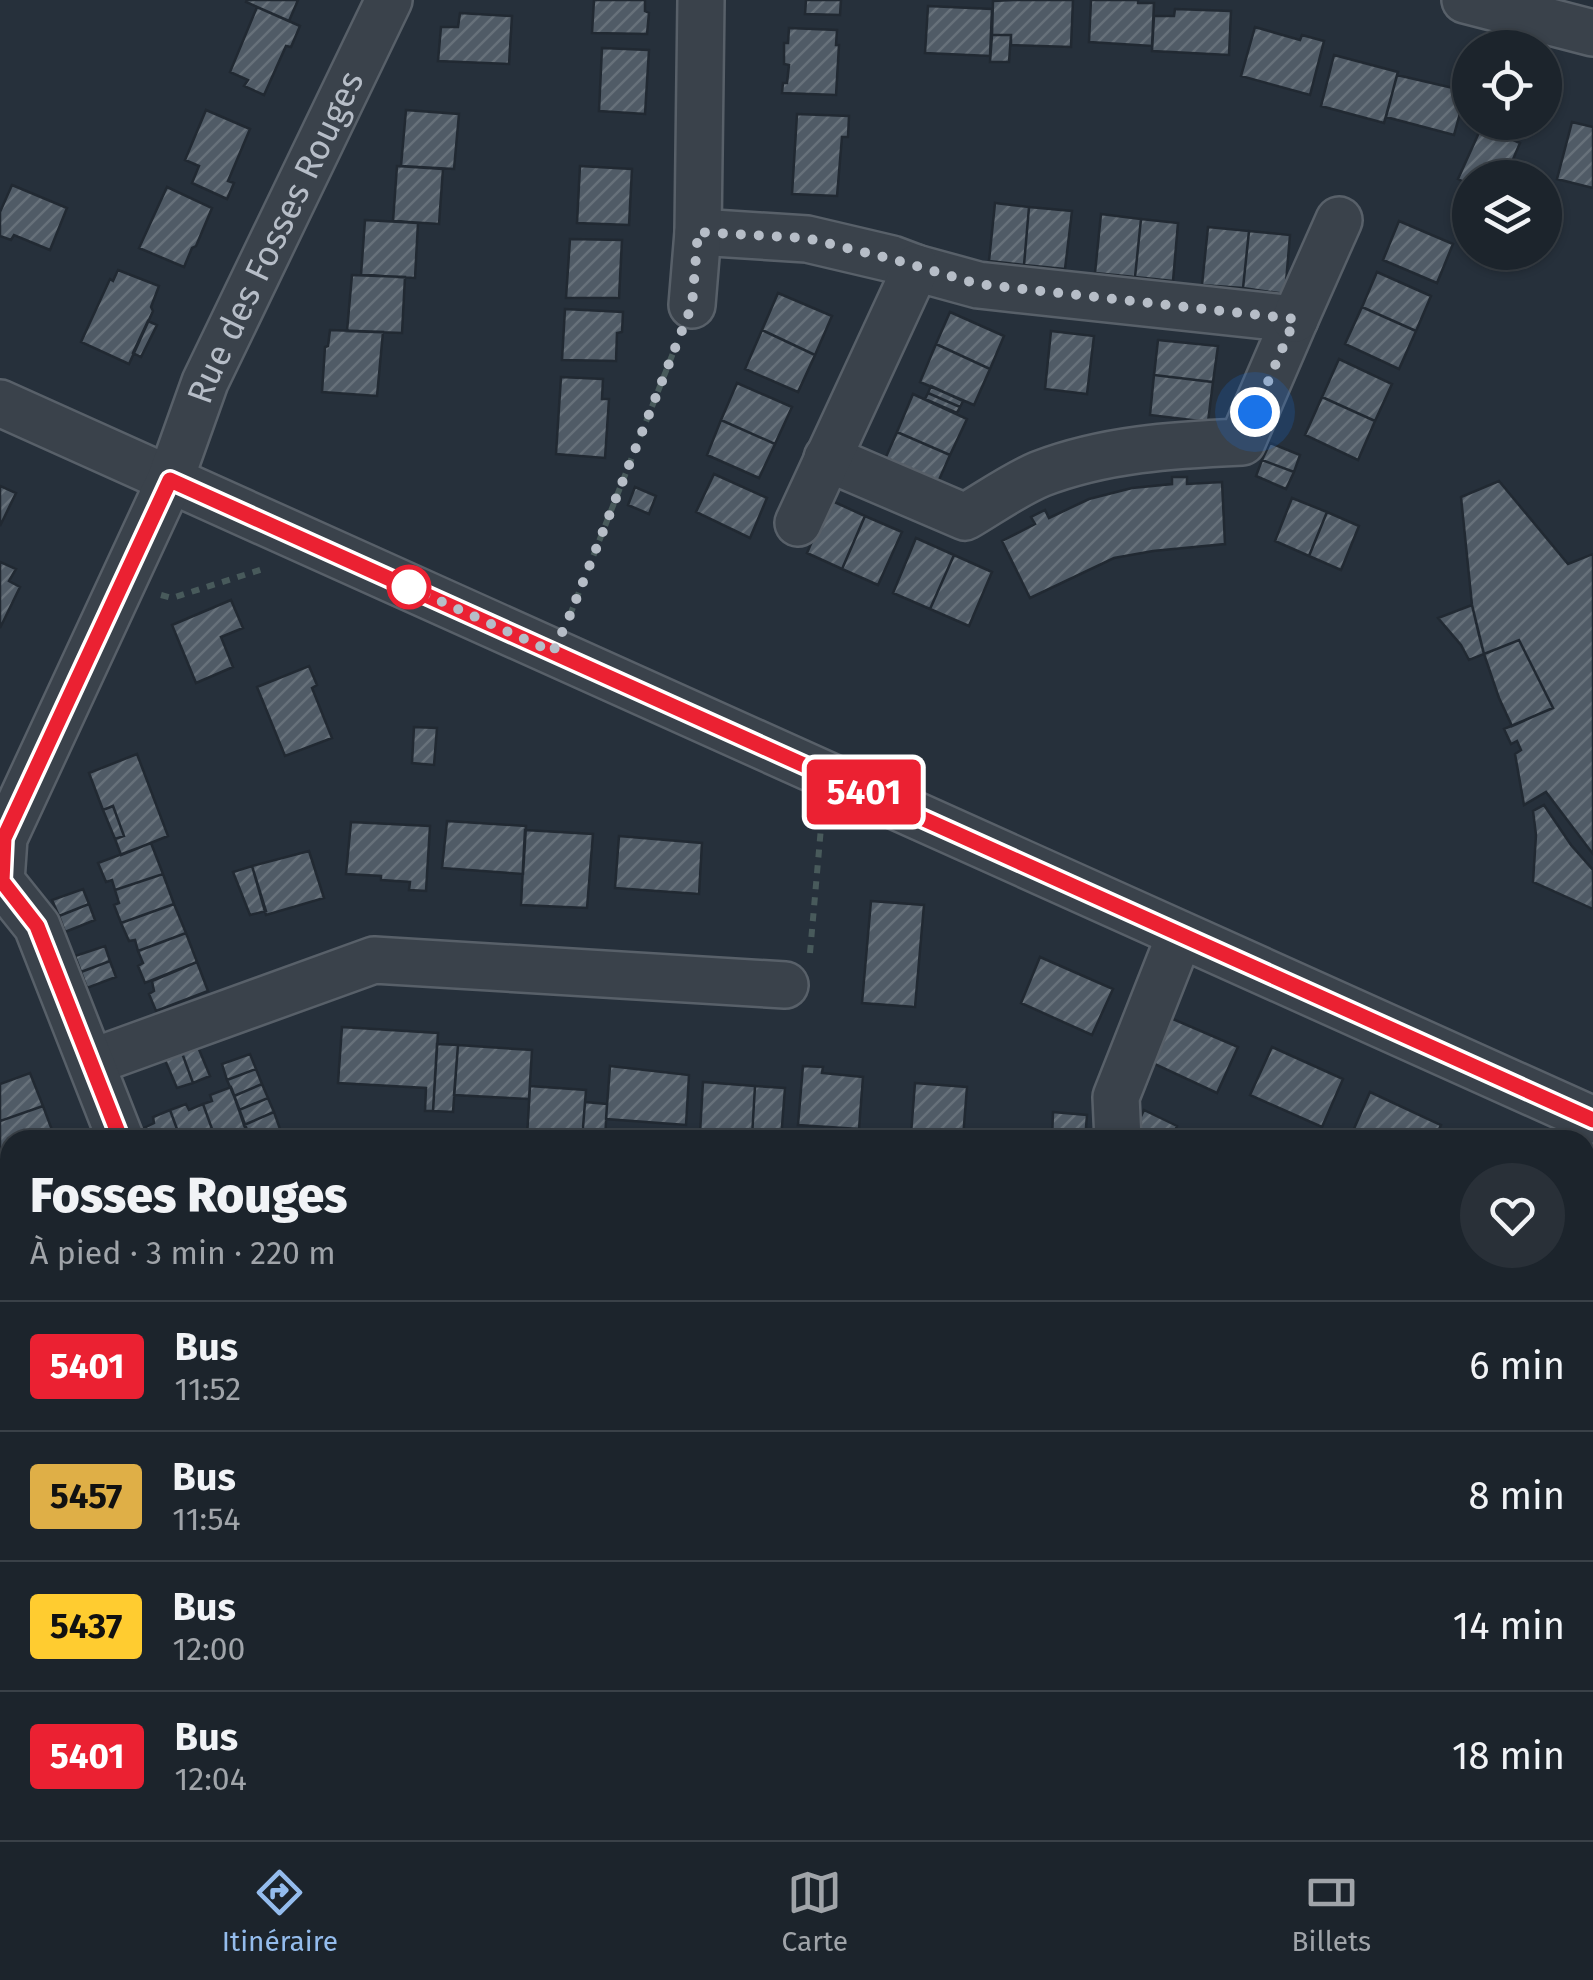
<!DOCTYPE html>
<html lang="fr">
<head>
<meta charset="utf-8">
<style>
  body { margin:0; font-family:"Fira Sans",sans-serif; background:#293038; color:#f1f3f6; height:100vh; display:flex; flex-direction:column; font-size:38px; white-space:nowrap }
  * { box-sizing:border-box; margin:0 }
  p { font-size:32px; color:#a0a4a9 }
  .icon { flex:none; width:55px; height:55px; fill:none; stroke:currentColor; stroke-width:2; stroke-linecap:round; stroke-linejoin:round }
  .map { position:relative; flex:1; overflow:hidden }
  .panel { position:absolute; left:0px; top:1130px; width:1595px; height:710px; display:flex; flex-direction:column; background:#1c242c; border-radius:30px 30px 0 0; box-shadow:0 2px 8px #0004,0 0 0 2px #3a4148 }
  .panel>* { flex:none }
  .badge { padding:0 20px; border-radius:8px; font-size:35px; line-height:65px }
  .buttons { position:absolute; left:1452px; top:30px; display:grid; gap:20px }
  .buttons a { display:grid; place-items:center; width:110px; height:110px; border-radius:50%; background:#1c242c; box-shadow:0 2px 8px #0004,0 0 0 2px #3a4148; font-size:50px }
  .you { position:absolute; width:50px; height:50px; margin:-25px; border:8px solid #fff; border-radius:50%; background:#1a73e8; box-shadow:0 0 0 15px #1a73e833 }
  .map>.badge { position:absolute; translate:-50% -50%; box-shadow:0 0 0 5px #fff }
  .round { display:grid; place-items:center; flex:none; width:105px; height:105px; border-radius:52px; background:#293038 }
  .head { display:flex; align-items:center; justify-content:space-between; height:170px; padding:0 30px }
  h1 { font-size:48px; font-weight:800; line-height:75px }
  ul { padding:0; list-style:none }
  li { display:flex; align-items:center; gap:30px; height:130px; padding:0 30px; border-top:2px solid #3a4148 }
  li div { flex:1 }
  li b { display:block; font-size:38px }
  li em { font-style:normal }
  li .badge { min-width:110px; font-weight:700; text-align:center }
  .dock { display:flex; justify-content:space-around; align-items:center; height:140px; border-top:2px solid #3a4148; background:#1c242c; font-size:28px; color:#a0a4a9 }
  .dock a { display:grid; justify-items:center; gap:5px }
  .dock .selected { color:#94bced }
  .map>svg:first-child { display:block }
  .building { fill:url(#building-hatch); stroke:#212932; stroke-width:2.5 }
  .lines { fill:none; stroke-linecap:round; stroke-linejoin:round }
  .lane-casing { stroke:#586069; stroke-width:28 }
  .street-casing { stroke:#586069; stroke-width:50 }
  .path { stroke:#485a5b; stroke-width:6; stroke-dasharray:8 8; stroke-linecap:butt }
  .lane { stroke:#3a424b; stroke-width:22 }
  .street { stroke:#3a424b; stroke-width:45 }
  .line-casing { stroke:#fff; stroke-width:22 }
  .line { stroke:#eb2132; stroke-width:15 }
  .walk { stroke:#b6bdc7; stroke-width:10; stroke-dasharray:0 18 }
  .stop-dot { fill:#fff; stroke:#eb2132; stroke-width:5 }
  .labels { text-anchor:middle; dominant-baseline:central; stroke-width:8; stroke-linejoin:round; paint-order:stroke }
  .street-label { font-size:35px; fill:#b6bdc7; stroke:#1f2730 }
</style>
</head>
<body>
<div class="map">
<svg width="1593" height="1840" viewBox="0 0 1593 1840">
  <defs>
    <pattern id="building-hatch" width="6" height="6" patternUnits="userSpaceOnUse" patternTransform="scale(2.5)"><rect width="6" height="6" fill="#505b66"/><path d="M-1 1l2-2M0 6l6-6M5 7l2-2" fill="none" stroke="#67717a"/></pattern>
  </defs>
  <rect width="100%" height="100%" fill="#26303b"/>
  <path class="building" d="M247 0H298L289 21 246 2Z
    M594 0H645V11L649 13 647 34 592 33Z
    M806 0H841L840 15 805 14Z
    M1013 0H1073L1071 47 1011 45V35H992L993 1Z
    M1091 0H1138V3H1154L1152 46 1089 42Z
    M928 6 992 9 990 56 925 53Z
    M257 7 300 26 291 47 286 46 264 95 244 86 248 80 230 72Z
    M1175 9 1231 11 1229 55 1152 51 1154 16H1174Z
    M460 13 512 16 509 64 438 61 441 27H458Z
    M1255 27 1300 40 1302 35 1324 41 1310 95 1241 76Z
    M789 28 837 30 836 45H839L836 95 782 93 783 83H787L789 65 784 64V43H788Z
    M992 35H1011L1009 62H990Z
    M602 48 649 50 645 114 599 111Z
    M1334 55 1398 72 1384 123 1321 106Z
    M1397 75 1466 91 1454 135 1386 117Z
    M206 110 250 129 228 181 234 183 227 199 192 183 199 166 185 160Z
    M406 110 459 114 454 169 401 166Z
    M797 114 849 116 848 137H842L837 196 792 194Z
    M1572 122 1593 127V188L1557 179Z
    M1482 126 1520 143 1505 178H1470V185L1458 179Z
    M397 166 443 169 439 224 393 221Z
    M580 166 632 169 629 225 577 223Z
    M12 185 67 208 50 250 14 235 11 240 0 236V212Z
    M167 187 212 208 196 246 192 248 184 267 139 248Z
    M995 203 1029 207 1024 265 989 261Z
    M1029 207 1072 211 1065 269 1024 265Z
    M1101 214 1141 219 1135 277 1095 273Z
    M1141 219 1178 223 1173 281 1135 277Z
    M365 220 418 223 415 278 361 275Z
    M1399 221 1453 244 1437 283 1383 260Z
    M1208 227 1249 231 1243 288 1202 285Z
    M1249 231 1290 235 1285 294 1243 288Z
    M570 239 622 240 619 298H566Z
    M118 270 159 286 151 307 153 311 129 364 81 342 110 279 113 281Z
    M1377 272 1431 296 1416 331 1362 307Z
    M352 275 405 277 402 333 347 331Z
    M778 293 832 316 815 355 762 330Z
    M1362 307 1416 331 1399 369 1345 344Z
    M565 309 623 312 622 332 617 333 616 361 562 360Z
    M950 312 1004 336 990 369 936 344Z
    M148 321 157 325 141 357 133 353Z
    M330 330 383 332 377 396 322 392 325 347 328 346Z
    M762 330 815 355 798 392 745 369Z
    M1051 331 1094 336 1087 394 1045 389Z
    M1158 340 1218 346 1213 382 1154 375Z
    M936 344 990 369 974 405 920 382Z
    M1339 359 1392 384 1375 421 1322 397Z
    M1154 375 1213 382 1208 422 1150 415Z
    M561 377 603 379 602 399H609L605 458 556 454Z
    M737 383 792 407 775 444 721 420Z
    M931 386 963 401 960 407 928 393Z
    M928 393 960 407 957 413 925 399Z
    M913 394 967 419 950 455 897 432Z
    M1322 397 1375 421 1358 460 1305 435Z
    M721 420 775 444 759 478 707 455Z
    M897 432 950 455 935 489 882 466Z
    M1270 443 1300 455 1294 472 1262 460Z
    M1262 460 1294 472 1286 489 1256 476Z
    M714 474 767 498 750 538 696 512Z
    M1172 477H1187V484L1222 482 1225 544 1153 551 1114 558 1030 598 1002 541 1035 524 1031 517 1045 510 1049 518 1089 499 1132 488 1172 484Z
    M1499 481 1568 564 1593 554V854L1546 792 1524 805 1515 754 1521 750 1517 741 1511 744 1504 729 1553 708 1519 640 1484 654 1479 635 1472 605 1461 497Z
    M0 486 16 493 0 526Z
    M635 487 656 496 649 514 628 505Z
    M1292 498 1327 512 1309 556 1275 541Z
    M830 500 865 516 842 569 807 553Z
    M1327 512 1359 526 1341 570 1309 556Z
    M865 516 902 532 878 585 842 569Z
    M916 538 954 555 930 609 893 593Z
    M954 555 992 572 969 626 930 609Z
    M0 562 16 569 9 581 20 587 0 628Z
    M231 600 243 628 221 637 233 667 196 683 172 625Z
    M1472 605 1484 654 1469 660 1461 645 1438 618Z
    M1519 640 1553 708 1512 726 1499 698 1484 654Z
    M309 666 317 685 312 688 332 738 285 756 257 687Z
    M414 727 437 728 434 765 412 763Z
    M137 754 168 836 121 855 115 839 124 836 113 806 103 810 89 773Z
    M1544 805 1571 845 1593 870V909L1533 882 1536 835 1533 811Z
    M113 806 124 836 115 839 103 810Z
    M447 821 526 826 523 874 442 868Z
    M351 822 430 826 426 891 409 890 410 882 381 880V876L346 874Z
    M525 830 593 834 587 908 521 905Z
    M619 836 702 843 699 894 615 888Z
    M151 843 163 874 115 890 112 880 106 882 98 863Z
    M309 851 324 898 266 915 252 866Z
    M252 866 266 911 250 915 233 872Z
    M163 874 174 904 121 923 114 905 119 903 115 890Z
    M83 889 89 904 59 916 52 900Z
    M871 901 924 905 915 1007 862 1003Z
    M89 904 95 920 65 932 59 916Z
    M174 904 186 933 138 951 135 940 129 941 121 923Z
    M186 933 197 962 145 983 138 966 143 963 138 951Z
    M105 946 110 961 81 972 75 956Z
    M1040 957 1113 989 1092 1035 1021 1003Z
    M110 961 116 977 87 988 81 972Z
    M197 962 208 991 156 1011 149 994 154 991 152 981Z
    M1166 1016 1238 1047 1217 1093 1146 1060Z
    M342 1027 438 1033 433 1111H425L426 1088 338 1083Z
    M437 1044 458 1045 453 1112 433 1111Z
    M458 1045 532 1050 529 1099 454 1095Z
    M198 1047 210 1076 193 1083 182 1053Z
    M1272 1047 1343 1079 1322 1127 1250 1095Z
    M182 1053 193 1083 177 1088 165 1060Z
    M250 1054 256 1069 227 1080 222 1064Z
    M610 1066 689 1075 686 1125 606 1119Z
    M803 1066 823 1067 822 1073 863 1077 859 1129 798 1125Z
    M256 1069 262 1084 234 1096 227 1080Z
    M30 1073 43 1106 0 1121V1084Z
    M703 1082 755 1086 752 1137 700 1133Z
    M915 1083 967 1087 963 1138 911 1134Z
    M262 1084 268 1098 239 1110 234 1096Z
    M530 1086 586 1090 582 1140 527 1137Z
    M755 1086 785 1088 781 1139 752 1137Z
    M231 1087 250 1138 246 1140H216L203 1104 212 1101 210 1095Z
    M1370 1092 1441 1125 1434 1140 1350 1138Z
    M268 1098 274 1112 244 1125 239 1110Z
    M585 1102 607 1104 605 1140H579H582Z
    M186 1104 189 1110 203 1104 216 1140H181L170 1110Z
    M43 1106 55 1138 10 1140V1156L2 1159 0 1153V1121Z
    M170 1110 181 1140H147L142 1129 154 1123 153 1117Z
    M1144 1110 1177 1126 1171 1140H1130Z
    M274 1112 280 1129 250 1140 244 1125Z
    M1053 1112 1087 1115 1085 1140H1052Z
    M280 1129 284 1140H251Z
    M1585 1238H1591L1587 1296H1585Z
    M1591 1238H1593V1297L1587 1296Z
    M6 1316 10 1326V1371L0 1375V1318Z
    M0 1463 10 1467V1485L0 1509Z
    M10 1485V1524L0 1520V1509Z
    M1585 1488H1593V1555L1585 1554Z
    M1585 1604 1593 1605V1684L1585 1683Z
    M1585 1683 1593 1684V1769L1585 1768Z
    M10 1748V1830H120L122 1835 109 1840H0V1752Z
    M251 1830H306L310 1840H255Z
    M472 1830H501L496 1840Z
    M540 1830H594L590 1840H562Z
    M657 1830H696L715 1838 714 1840H652Z
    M1038 1830H1090L1089 1840H1037Z
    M1487 1830H1537V1840L1487 1839Z"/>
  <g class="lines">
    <g class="lane-casing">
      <path id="lane" d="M0 1212 10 1208"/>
    </g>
    <g class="street-casing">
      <g id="street">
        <path d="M1465 0 1593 33"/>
        <path d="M698 232 807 239 892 259 916 268 978 285 1295 319 1242 442C1173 445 1105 449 1040 474 1014 485 989 503 965 517L827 458"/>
        <path d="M692 305 698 232 701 0"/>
        <path d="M1295 319 1339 220"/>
        <path d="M0 403 1593 1120"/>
        <path d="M798 523 916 268"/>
        <path d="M92 1062 374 960 785 985"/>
        <path id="s1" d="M121 1140 37 926 1 881 4 838 170 480 205 382 389 0"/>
        <path d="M1118 1140 1116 1097 1180 935"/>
        <path d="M1585 1324H1593"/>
        <path d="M1593 1356 1587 1464 1593 1465"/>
        <path d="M0 1423 10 1427"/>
        <path d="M3 1653 10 1638"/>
        <path d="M394 1830 402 1840"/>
        <path d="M1128 1840 1129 1830"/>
      </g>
    </g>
    <path class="path" d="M161 595 172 598 263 569
      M570 615 677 343
      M810 953 822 816"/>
    <use href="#lane" class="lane"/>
    <use href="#street" class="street"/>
  </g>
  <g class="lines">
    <g class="line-casing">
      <path id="line" d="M121 1140 37 926 2 881 4 838 170 480 1593 1120"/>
    </g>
    <use href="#line" class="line"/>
    <path class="walk" d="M409 587 553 652 570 615 692 305 698 232 806 238 892 259 978 284 1295 319 1255 412"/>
  </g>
  <circle class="stop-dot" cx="409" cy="587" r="20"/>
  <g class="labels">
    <g class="street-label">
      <text stroke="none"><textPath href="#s1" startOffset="990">Rue des Fosses Rouges</textPath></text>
    </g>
  </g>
</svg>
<div class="buttons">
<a><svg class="icon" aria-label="locate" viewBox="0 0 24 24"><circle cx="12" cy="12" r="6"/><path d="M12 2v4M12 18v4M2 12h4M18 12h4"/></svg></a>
<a><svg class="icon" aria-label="layers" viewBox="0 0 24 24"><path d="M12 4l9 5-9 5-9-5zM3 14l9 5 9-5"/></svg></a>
</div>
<div class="you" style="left:1255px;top:412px"></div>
<b class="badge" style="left:864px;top:792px;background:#eb2132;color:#fff">5401</b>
<section class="panel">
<div class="head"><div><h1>Fosses Rouges</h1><p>À pied · 3 min · 220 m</p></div><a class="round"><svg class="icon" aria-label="heart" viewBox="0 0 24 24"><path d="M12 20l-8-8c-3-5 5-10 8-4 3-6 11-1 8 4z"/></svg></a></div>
<ul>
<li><span class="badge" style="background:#eb2132;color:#fff">5401</span><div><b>Bus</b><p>11:52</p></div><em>6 min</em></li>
<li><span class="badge" style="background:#dfaf47;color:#111">5457</span><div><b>Bus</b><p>11:54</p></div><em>8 min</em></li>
<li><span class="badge" style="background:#ffcc30;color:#111">5437</span><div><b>Bus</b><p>12:00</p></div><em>14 min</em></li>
<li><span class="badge" style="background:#eb2132;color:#fff">5401</span><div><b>Bus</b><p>12:04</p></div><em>18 min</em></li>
</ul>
</section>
</div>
<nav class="dock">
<a class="selected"><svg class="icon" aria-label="directions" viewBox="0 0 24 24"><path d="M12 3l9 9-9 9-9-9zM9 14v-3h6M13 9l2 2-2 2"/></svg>Itinéraire</a>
<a><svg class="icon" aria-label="map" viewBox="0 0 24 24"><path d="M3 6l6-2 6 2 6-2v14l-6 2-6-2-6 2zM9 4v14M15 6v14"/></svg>Carte</a>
<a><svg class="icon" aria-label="tickets" viewBox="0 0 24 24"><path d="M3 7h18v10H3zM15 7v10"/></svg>Billets</a>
</nav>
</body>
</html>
